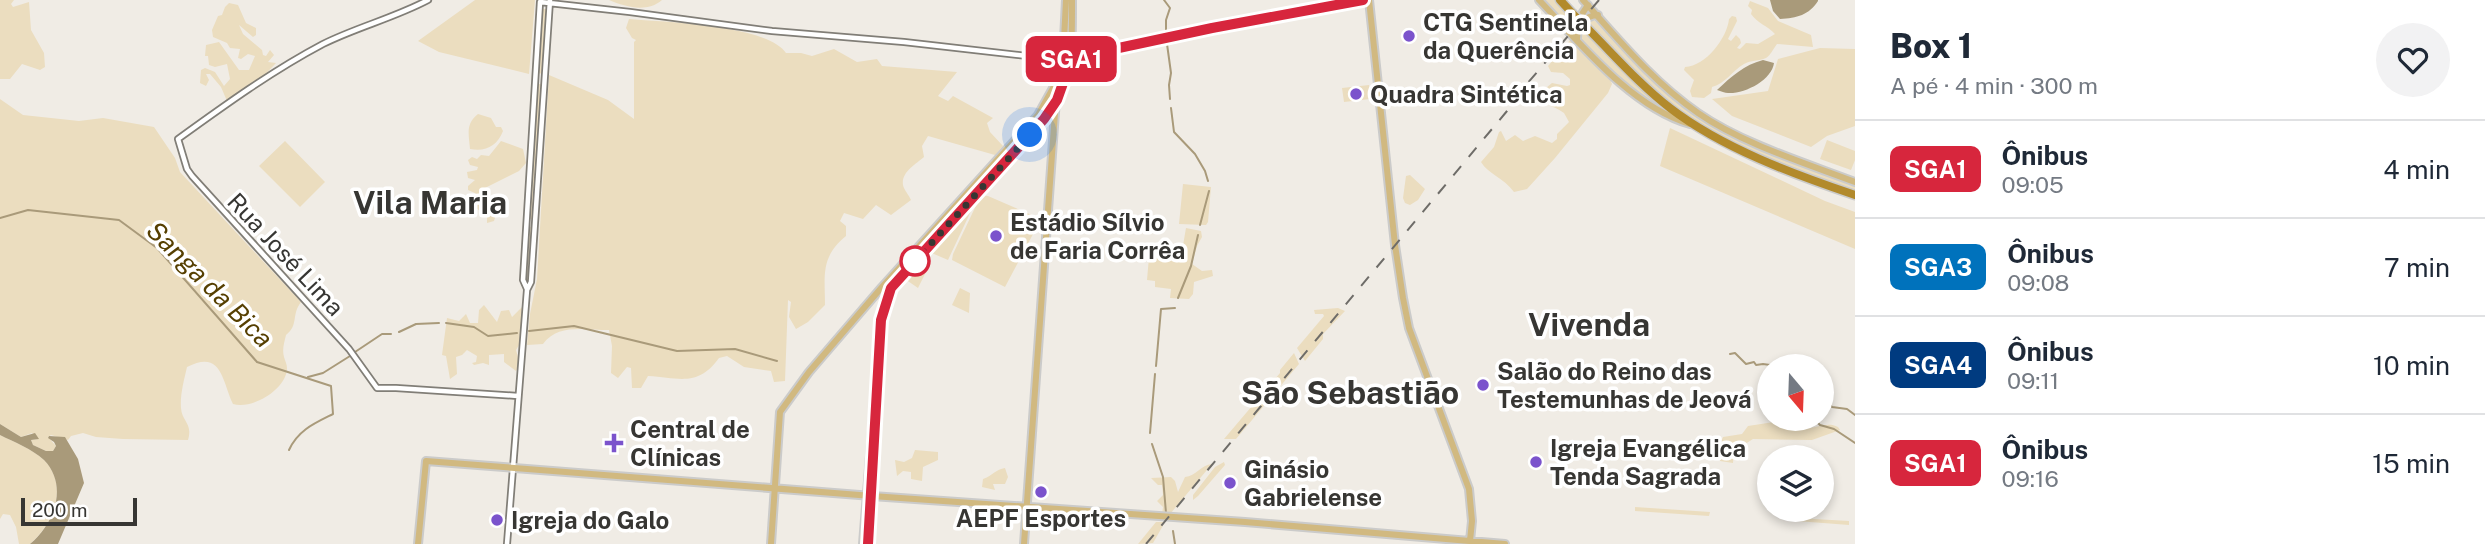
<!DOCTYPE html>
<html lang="pt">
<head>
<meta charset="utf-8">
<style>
  body { margin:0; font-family:"Public Sans",sans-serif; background:#f2f2f3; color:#1f2937; height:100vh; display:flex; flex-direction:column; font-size:26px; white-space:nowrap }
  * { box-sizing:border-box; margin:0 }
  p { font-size:23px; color:#747a83 }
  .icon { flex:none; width:38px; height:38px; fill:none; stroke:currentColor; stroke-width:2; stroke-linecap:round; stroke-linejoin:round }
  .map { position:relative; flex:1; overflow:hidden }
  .drawer { display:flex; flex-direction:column; background:#fff; width:630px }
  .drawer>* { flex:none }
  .badge { padding:0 14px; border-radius:10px; font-size:24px; line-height:46px }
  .needle { width:46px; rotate:161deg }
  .fabs { position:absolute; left:1757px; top:354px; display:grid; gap:14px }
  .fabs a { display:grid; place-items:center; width:77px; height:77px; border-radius:50%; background:#fff; box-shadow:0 4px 10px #0003; font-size:35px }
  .scale { position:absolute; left:21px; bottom:18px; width:116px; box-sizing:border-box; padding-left:7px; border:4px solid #373633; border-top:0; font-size:19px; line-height:24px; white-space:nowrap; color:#373633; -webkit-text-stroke:5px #fff; paint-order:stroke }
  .you { position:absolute; width:35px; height:35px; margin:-18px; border:5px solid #fff; border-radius:50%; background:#1a73e8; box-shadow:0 0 0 10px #1a73e833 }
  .map>.badge { position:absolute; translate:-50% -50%; box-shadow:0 0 0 4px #fff }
  .round { display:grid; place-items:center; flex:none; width:74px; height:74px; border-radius:37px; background:#f2f2f3 }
  .overview { display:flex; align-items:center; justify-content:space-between; height:119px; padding:0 35px }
  h1 { font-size:33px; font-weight:800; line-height:52px }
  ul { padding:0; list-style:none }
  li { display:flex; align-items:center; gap:21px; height:98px; padding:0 35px; border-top:2px solid #e0e1e3 }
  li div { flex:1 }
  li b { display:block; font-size:26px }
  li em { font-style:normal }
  li .badge { min-width:77px; font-weight:700; text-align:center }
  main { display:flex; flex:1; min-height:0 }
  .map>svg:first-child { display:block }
  .green { fill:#ebddbf }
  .water { fill:#a99a7a }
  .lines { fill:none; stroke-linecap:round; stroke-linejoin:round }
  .stream { stroke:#a99a7a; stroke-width:2 }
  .minor-casing { stroke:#817e77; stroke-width:8 }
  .major-casing { stroke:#cbcbca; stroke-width:10 }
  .highway-casing { stroke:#cbcbca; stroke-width:11 }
  .minor { stroke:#fff; stroke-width:4.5 }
  .major { stroke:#d1b980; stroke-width:6 }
  .highway { stroke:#b28a2c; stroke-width:8 }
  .rail { stroke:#6e6c68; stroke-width:2; stroke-dasharray:12 12; stroke-linecap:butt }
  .highway-bridge-casing { stroke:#cbcbca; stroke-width:11; stroke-linecap:butt }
  .highway-bridge { stroke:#b28a2c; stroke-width:8 }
  .line-casing { stroke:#fff; stroke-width:16 }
  .line { stroke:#d7263d; stroke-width:10 }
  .walk { stroke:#373633; stroke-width:7; stroke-dasharray:0 12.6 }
  .poi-dot { fill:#7b53cc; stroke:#fff; stroke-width:2.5 }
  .stop-dot { fill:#fff; stroke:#d7263d; stroke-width:3.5 }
  .labels { text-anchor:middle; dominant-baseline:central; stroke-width:7; stroke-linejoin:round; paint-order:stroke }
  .poi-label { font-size:24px; font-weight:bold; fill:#373633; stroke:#fff; text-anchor:start }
  .street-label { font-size:24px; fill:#373633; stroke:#fff }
  .water-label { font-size:26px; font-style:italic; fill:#563f01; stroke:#fff }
  .district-label { font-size:32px; font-weight:bold; fill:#373633; stroke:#fff }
</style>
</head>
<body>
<main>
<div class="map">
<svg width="1855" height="544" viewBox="0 0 1855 544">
  <rect width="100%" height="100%" fill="#f0ece5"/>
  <path class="green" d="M0 0H14L11 4 13 7 29 2 31 30 44 53 45 67 40 70 22 64 10 79H0Z
    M475 0H535L529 74 439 52 418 41Z
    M609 0H662C647 13 626 7 609 0Z
    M1543 0H1556L1575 19 1566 22Z
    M1750 1 1768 8 1778 21 1811 35 1813 47 1777 44C1773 49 1771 55 1766 58 1759 61 1751 60 1744 64 1732 71 1726 83 1712 87L1711 93 1704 98 1692 97 1690 91 1694 80 1684 70 1685 67C1706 66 1727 38 1729 19L1732 16 1736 17 1737 21 1728 39 1731 41 1736 35 1740 39 1741 43 1737 48 1740 49 1746 43 1758 44 1775 34C1768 26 1757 23 1751 14L1752 10 1748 6Z
    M229 3 238 5 246 23 256 28V35L253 37 239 25 243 34 262 50 263 55 266 56 270 50 274 55 268 62 276 63 258 82 227 101 221 87 210 74H206L209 80 206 86 200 83 201 70 205 68 215 72 224 86 230 79 227 64 215 67 209 65 208 56H205L206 45 219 42 239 70H249L255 56 248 54 241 59 238 58 240 49 230 48 227 43 213 37 212 30 218 16 222 15 225 7Z
    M542 9H548L544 74 537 73Z
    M629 19C664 22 768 25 786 53H801L812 56 834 49 857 62 877 59 882 66 957 72 938 96 948 101 953 96 993 118 987 123 990 132 1003 146 995 155 928 136 922 146 924 157C916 164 901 172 903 185 904 190 909 195 911 200L891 215 876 205 863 219 844 213 840 221 846 226V236C820 257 825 276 825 305L808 322 796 329 789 317 791 302 788 300 785 381 774 382 771 371 744 367 727 356 719 358C698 387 680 378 648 376L641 388H632L631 368 627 367 618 378 611 373 612 346 609 330C585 330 558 323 543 344L527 345 530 314 537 279 549 75 608 100 634 119V42L636 40 632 38 626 28Z
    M1591 21H1595C1622 50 1648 81 1680 104 1731 143 1796 163 1855 187V193C1798 169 1737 148 1685 114 1648 90 1618 54 1587 23Z
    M1582 28 1640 89 1675 117C1638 97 1613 73 1583 44L1580 35Z
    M1571 39 1610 79 1612 84 1608 93 1555 158 1527 189 1514 192C1504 178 1488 174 1481 162L1494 147 1499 132 1501 131 1506 141 1515 135 1523 141 1535 136 1552 143 1557 139V134L1569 122 1564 113C1549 102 1548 112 1546 88L1552 83 1567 86 1570 85V79L1563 73 1551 72 1548 66Z
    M1820 48 1855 49V126L1827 136 1811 147 1732 116 1712 99 1768 91 1778 59Z
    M537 84H542L534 219H529Z
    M1369 85 1370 99 1344 102 1342 88Z
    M0 99 23 115 79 121 103 118 154 127 175 158 180 172 301 302C291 315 299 325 286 335 284 343 282 350 284 357 285 361 287 364 287 368 287 389 252 410 233 404 222 381 222 349 187 367 184 380 180 395 181 408 182 422 193 423 188 440L123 439 96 437 83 433 71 436 68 440 51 435 48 437 56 446 53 451H46L33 445 31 440 38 439 32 433 21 437 0 424Z
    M478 114 491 118 496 127H501L503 131C497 146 486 152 470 149 469 135 465 124 478 114Z
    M1670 128 1825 201 1855 212V249L1660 166Z
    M1827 140 1855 151V160L1851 170 1820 159Z
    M285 141 325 182 300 207 259 166Z
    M501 141 523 149 526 163 519 171 483 189 495 218 494 221 487 223V217L475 207 474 201 468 199 477 194 468 190V186L475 180 468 178 467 172 477 170 478 167 470 165 468 160 472 157 477 159 481 155 489 156Z
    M1410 175 1425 189 1418 200 1410 205 1405 203 1403 198 1406 176Z
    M1183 184 1211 187 1208 222 1206 225 1179 224Z
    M979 194 948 260 927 251Z
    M981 195 988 196 1041 219 1005 287 952 260 953 254Z
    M529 227H533L529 282 524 281Z
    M1186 228 1201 231 1202 237 1197 246 1192 264 1202 271 1212 270 1213 276 1194 282 1193 294 1189 299 1170 298 1171 289 1155 287V281L1147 280 1149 257 1174 260 1181 257Z
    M914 266 926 272 918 288 902 277Z
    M960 288 970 293 969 313 952 305Z
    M484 305 497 322 501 311 509 310 512 317 523 306 521 342 516 350C518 357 521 364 516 371L504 362V354L489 355V365L483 363 474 365 472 363 476 362 477 356 467 350 462 355 456 357 457 374 450 379 446 356 442 355 447 318 459 321 466 314 470 323H478L479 310Z
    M1338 308 1345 311 1323 334V339L1305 361 1297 348 1324 316 1323 314H1315L1314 310Z
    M1294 353 1299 364 1236 439H1224L1280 373V370Z
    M1774 422C1782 425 1801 428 1809 428 1820 427 1828 422 1838 427L1840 430 1812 440 1753 439 1734 451 1733 463 1720 461 1723 452 1720 444 1723 437 1742 434 1748 426Z
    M0 435C14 442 32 449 44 460 69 486 54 523 30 544H19L16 527 10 515 3 514 0 519Z
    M915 450 938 452V460L923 467 922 481 911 479V472L903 471 897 476 895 460 904 462 912 458Z
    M1224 462 1225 465 1198 496 1193 500V495L1215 467Z
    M1212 464 1170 514H1162L1163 507 1157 501 1163 495 1162 485H1158L1151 478 1171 477 1175 481 1178 492 1185 477C1196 476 1201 465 1212 464Z
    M1005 468 1008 477 1005 484H993L995 490 982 487 983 479C992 476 996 469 1005 468Z
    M1635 507 1710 512 1709 516 1635 511Z
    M1797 518 1849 521V525L1797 521Z
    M1156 522H1165L1153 543 1138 544Z"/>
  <path class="water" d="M1770 0H1818V1C1809 15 1797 18 1780 19L1773 11Z
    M1763 60 1774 63C1772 80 1745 94 1728 93 1725 93 1721 91 1717 90 1732 76 1744 65 1763 60Z
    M0 424 21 437 35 433 39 439 31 440 33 445 46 451H53L56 446 54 442 48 438 49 436 65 437 78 459 84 483 58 544H30C54 524 69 486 44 460 32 449 14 442 0 435Z"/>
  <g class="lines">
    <path class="stream" d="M1164 0 1170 8 1166 20V37
      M1167 44 1171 73 1169 85 1170 99
      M1171 108 1174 132 1195 154 1205 171 1208 181
      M0 218 28 210 119 220 157 248 257 362 331 386 333 414C315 423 298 430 289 450
      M1200 225 1209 191
      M1178 298 1191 266 1198 235
      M446 323 474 327 488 336 517 333
      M529 331 574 326 677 351 735 349 777 361
      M399 332 416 324 439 323
      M355 352 382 334H391
      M1730 354 1735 353 1746 364 1754 362 1756 365 1763 364 1777 366
      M1156 366 1161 309 1175 308
      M308 377 323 373 350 356
      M1769 392V393
      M1822 393 1832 407 1847 409 1855 415
      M1813 418 1820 425 1834 429 1855 443
      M1150 433 1155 374
      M1152 444 1163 477 1166 513
      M1173 531 1175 544"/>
    <g class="minor-casing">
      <path id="minor" d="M428 0C394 18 357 27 323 44 272 71 225 105 178 139L187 169 192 176 349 349 377 388H396L518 396
        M540 2 630 12 772 31 904 42 1063 60
        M527 289 523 280 540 2
        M507 544 527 290 531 282 550 0"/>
    </g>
    <g class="major-casing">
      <path id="major" d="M1369 0 1395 245 1403 298 1409 328 1469 489 1472 521 1470 541
        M1539 0C1580 43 1631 107 1690 124
        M1583 0C1619 40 1653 82 1698 113 1741 143 1805 163 1855 182
        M1563 25C1577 25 1581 15 1588 5
        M1577 39C1577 25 1584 16 1598 15
        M881 320 891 288 1037 128C1073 83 1072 55 1072 0
        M418 544 426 461 872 496 1245 522 1505 544
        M771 544 780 412 809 372 882 287 1038 115 1057 81 1063 60 1066 0
        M863 544 881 317
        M868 544 876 418 874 414
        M1024 544 1057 85"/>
    </g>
    <g class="highway-casing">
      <path id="highway" d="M1560 0 1572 13
        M1588 29C1615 56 1640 85 1670 108 1722 148 1793 174 1855 195"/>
    </g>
    <use href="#minor" class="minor"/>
    <use href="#major" class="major"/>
    <use href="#highway" class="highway"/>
    <path class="rail" d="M1146 544 1507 111 1526 85 1599 0"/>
    <g class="highway-bridge-casing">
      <path id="highway-bridge" d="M1572 13 1588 29"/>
    </g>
    <use href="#highway-bridge" class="highway-bridge"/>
  </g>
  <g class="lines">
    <g class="line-casing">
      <path id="line" d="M868 544 881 320 891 288 1044 119 1057 100 1072 58 1212 28 1363 0"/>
    </g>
    <use href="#line" class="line"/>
    <path class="walk" d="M915 261 1030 135"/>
  </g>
  <g class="poi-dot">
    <circle cx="1409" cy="36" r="7"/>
    <circle cx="1356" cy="94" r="7"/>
    <circle cx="996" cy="236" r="7"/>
    <circle cx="1483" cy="385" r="7"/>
    <path d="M610.5 432.5h7v7h7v7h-7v7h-7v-7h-7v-7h7z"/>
    <circle cx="1536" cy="462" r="7"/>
    <circle cx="1230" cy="483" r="7"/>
    <circle cx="1041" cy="492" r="7"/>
    <circle cx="497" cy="520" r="7"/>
  </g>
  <circle class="stop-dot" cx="915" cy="261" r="14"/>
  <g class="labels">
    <g class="poi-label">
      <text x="1423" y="22">CTG Sentinela<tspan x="1423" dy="28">da Querência</tspan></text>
      <text x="1370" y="94">Quadra Sintética</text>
      <text x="1010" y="222">Estádio Sílvio<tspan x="1010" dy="28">de Faria Corrêa</tspan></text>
      <text x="1497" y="371">Salão do Reino das<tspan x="1497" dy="28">Testemunhas de Jeová</tspan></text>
      <text x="630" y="429">Central de<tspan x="630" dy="28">Clínicas</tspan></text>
      <text x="1550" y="448">Igreja Evangélica<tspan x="1550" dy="28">Tenda Sagrada</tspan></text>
      <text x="1244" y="469">Ginásio<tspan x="1244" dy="28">Gabrielense</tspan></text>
      <text x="1041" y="518" text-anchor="middle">AEPF Esportes</text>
      <text x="511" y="520">Igreja do Galo</text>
    </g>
    <g class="street-label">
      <text transform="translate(286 254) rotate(47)">Rua José Lima</text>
    </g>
    <g class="water-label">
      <text transform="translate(210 284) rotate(45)">Sanga da Bica</text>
    </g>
    <g class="district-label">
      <text x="430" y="202">Vila Maria</text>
      <text x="1589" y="324">Vivenda</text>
      <text x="1350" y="392">São Sebastião</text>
    </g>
  </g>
</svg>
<div class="fabs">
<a><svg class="needle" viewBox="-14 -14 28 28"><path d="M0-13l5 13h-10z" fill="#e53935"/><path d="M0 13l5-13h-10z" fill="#747a83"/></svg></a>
<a><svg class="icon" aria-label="layers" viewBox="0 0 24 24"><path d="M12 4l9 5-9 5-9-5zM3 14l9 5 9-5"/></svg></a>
</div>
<div class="scale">200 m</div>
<div class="you" style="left:1030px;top:135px"></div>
<b class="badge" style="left:1071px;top:59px;background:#d7263d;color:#fff">SGA1</b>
</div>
<section class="drawer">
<div class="overview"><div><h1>Box 1</h1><p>A pé · 4 min · 300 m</p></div><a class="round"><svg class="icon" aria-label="heart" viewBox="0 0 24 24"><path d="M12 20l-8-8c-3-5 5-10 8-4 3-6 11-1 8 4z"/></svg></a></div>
<ul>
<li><span class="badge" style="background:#d7263d;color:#fff">SGA1</span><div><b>Ônibus</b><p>09:05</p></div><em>4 min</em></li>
<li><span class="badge" style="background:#0072bc;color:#fff">SGA3</span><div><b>Ônibus</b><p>09:08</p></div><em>7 min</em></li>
<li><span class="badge" style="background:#003b80;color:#fff">SGA4</span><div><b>Ônibus</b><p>09:11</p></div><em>10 min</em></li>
<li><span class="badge" style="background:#d7263d;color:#fff">SGA1</span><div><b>Ônibus</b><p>09:16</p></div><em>15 min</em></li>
</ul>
</section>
</main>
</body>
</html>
